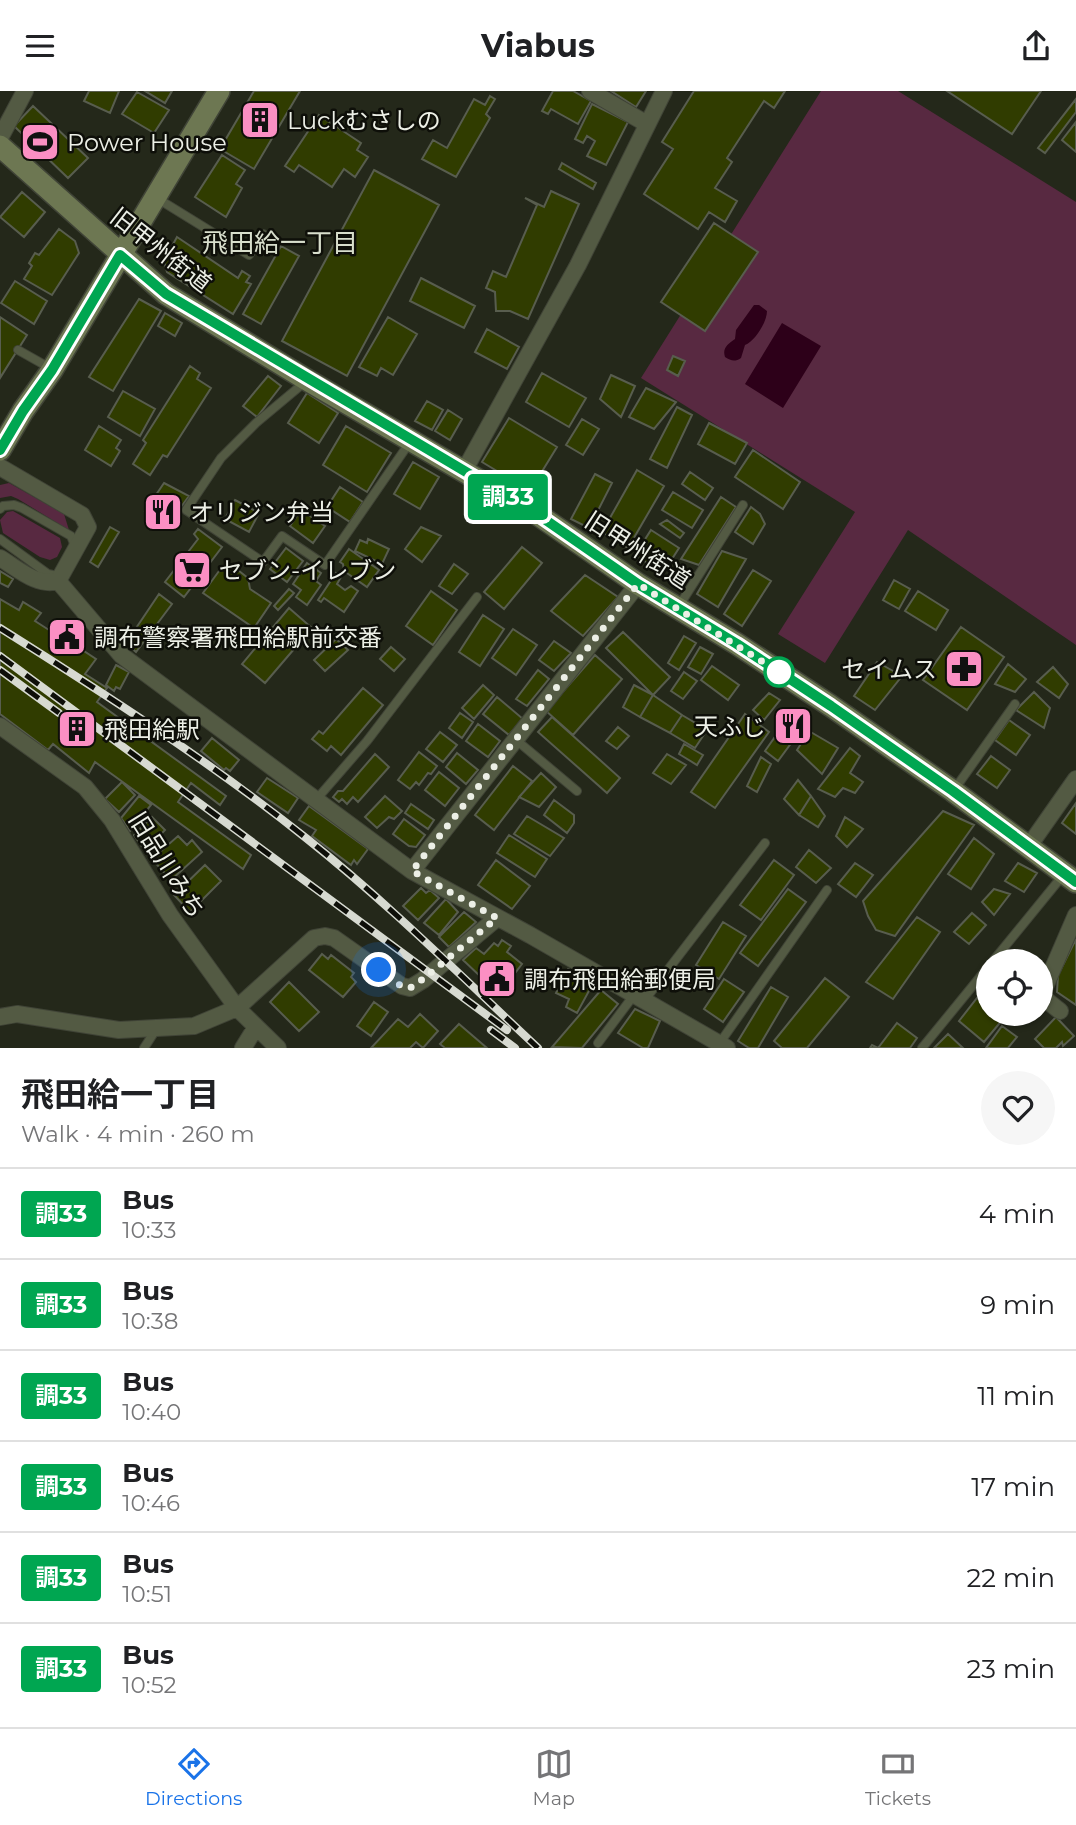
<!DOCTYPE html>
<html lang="en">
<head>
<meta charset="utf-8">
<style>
  body { margin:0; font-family:Montserrat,"Noto Sans JP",sans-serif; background:#f6f6f6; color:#202124; height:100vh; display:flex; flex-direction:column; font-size:26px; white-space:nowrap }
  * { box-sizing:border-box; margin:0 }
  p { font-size:23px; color:#757577 }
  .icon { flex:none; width:38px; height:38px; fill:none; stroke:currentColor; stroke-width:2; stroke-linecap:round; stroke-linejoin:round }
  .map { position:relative; height:957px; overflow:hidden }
  .drawer { display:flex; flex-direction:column; background:#fff; flex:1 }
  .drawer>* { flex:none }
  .badge { padding:0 14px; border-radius:5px; font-size:24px; line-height:46px }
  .tools { position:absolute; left:976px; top:858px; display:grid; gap:14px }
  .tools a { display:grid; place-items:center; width:77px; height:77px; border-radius:50%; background:#fff; box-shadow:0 2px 5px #0004; font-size:35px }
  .you { position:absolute; width:35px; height:35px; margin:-18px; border:5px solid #fff; border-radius:50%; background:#1a73e8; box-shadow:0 0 0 10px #1a73e833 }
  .map>.badge { position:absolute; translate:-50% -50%; box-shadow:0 0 0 4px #fff }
  .round { display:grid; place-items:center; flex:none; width:74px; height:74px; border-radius:37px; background:#f6f6f6 }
  .headline { display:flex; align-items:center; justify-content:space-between; height:119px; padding:0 21px }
  h1 { font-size:33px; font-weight:700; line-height:52px }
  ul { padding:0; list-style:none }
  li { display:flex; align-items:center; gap:21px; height:91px; padding:0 21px; border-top:2px solid #e0e0e0 }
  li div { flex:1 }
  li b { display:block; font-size:26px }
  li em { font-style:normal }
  li .badge { min-width:77px; font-weight:700; text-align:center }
  header { display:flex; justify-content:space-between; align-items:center; height:91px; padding:0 21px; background:#fff; font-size:32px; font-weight:700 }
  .tab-bar { display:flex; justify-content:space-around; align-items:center; height:98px; border-top:2px solid #e0e0e0; background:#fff; font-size:19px; color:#757577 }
  .tab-bar a { display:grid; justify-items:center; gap:4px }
  .tab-bar .selected { color:#1a73e8 }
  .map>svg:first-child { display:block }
  .green { fill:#582941 }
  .water { fill:#2d0019 }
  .building { fill:#303c00; stroke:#585d4e; stroke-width:2 }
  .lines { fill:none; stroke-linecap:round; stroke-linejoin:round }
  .lane-casing { stroke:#404437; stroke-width:10 }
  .street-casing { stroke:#404437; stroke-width:18 }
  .secondary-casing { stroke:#404437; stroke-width:24 }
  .lane { stroke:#535a43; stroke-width:8 }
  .street { stroke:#535a43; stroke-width:16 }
  .secondary { stroke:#6d7752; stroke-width:21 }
  .rail-casing { stroke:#d7dad1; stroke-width:8 }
  .rail { stroke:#0e0f09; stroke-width:5; stroke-dasharray:16; stroke-linecap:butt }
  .line-casing { stroke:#fff; stroke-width:16 }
  .line { stroke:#00a651; stroke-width:10 }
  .walk { stroke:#ecefe6; stroke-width:7; stroke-dasharray:0 12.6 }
  .stop-dot { fill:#fff; stroke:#00a651; stroke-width:3.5 }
  .labels { text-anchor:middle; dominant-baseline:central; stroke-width:5; stroke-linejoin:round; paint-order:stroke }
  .poi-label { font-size:24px; fill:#ecefe6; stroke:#0e0f09; text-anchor:start }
  .street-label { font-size:24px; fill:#ecefe6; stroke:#0e0f09 }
  .neighbourhood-label { font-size:26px; fill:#d8decc; stroke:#0e0f09 }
</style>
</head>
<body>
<header><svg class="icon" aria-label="menu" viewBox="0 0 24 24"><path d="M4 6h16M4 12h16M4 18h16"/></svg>Viabus<svg class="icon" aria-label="share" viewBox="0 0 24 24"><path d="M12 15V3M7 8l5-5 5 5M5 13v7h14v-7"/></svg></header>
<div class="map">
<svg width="1076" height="957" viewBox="0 0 1076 957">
  <rect width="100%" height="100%" fill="#24281a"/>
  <path class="green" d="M821 0H898L1076 111V554L908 439 825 572 778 543 855 421 641 287Z
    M9 392 64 423 69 439 18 408 11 405 0 407V394Z
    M13 420 60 447 62 456 57 466 50 469 40 466 3 442 0 429 7 421Z"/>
  <path class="water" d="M754 214H759L767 220C767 231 755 250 745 254L741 267C735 271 731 270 725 266 722 257 728 253 735 248L736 239Z
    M782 232 821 255 783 317 745 293Z"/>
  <path class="building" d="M89 0H119L110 22 84 10Z
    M145 0H172L165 12Z
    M254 0H300L254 78 220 58Z
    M553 0H573L591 10 578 33 551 18 548 23 542 20Z
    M611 0H646L636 16Z
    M694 0H785L774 17 764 10 727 67 732 71 715 97 737 110 725 131 709 121 698 138 644 103 673 58 662 51Z
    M947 0H1041L1012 43Z
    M137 1 169 19 154 42 122 23Z
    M490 5 495 8 486 23 490 27 456 86 422 68 433 49 447 57 474 8 485 14Z
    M1076 8V21L1045 62 1038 57Z
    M592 13 628 31 606 74 587 65 595 50 587 45 583 52 575 48Z
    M33 15 88 67 68 87 14 35Z
    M319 24 361 52 357 59 368 66 355 86 344 78 332 96 299 74 294 81 285 75Z
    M1076 31V61L1062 49Z
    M222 64 245 79 236 93 242 97 226 126 195 106Z
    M562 72 596 92 593 98 559 78Z
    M374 79 439 114 347 285 282 250Z
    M551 100 579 113 528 228 510 220H496L495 201 486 197 493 180 506 186 537 114 525 107 544 116Z
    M22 101 45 121 24 146 0 126Z
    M714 132 758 161 705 240 661 211Z
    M59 138 75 150 79 162 52 204 24 188 32 175 29 172 35 162 39 164Z
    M177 146 238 187 242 180 250 185 246 191 251 193 233 223 167 181 164 170Z
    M281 155 299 165 261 233 243 223Z
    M421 187 475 215 464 237 410 210Z
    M15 190 47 210 34 233 1 212Z
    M139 208 161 220 113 300 89 286Z
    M165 222 182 232 175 245 158 235Z
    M0 226 27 244 0 287Z
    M388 226 417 243 393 284 381 277 377 285 359 276Z
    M487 238 519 256 507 278 475 261Z
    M673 265 685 270 678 285 667 279Z
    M190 275 200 282 197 288 211 297 167 366 163 364 150 384 133 373 146 352 143 349Z
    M542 282 586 307 569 336 526 311Z
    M611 284 635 295 621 326 600 308Z
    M268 285 281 295 257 326 243 315Z
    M646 297 676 311 654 338 629 326Z
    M123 300 155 318 140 345 108 326Z
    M307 302 338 322 319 352 288 332Z
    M427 310 443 319 432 339 415 330Z
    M677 316 692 324 667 377 650 368Z
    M448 319 462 328 450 349 435 340Z
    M509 327 557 356 530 400 482 371Z
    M582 328 599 338 583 364 566 354Z
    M709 332 747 352 735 373 698 353Z
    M99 335 121 349 116 357 120 360 111 375 85 359Z
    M346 335 391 362 367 401 323 374Z
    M753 359 800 391 783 418 735 386Z
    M413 371 439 386 420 418 394 403Z
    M637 379 664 395 628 457 602 441Z
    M690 381 713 397 705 409 682 393Z
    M595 383 612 392 589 437 571 428Z
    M164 392 189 405 168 434 145 420Z
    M340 396 363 411 350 431 327 416Z
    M673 401 703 419 692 437 662 419Z
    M721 406 736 416 699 474 681 468Z
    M235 409 259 422 249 441 225 428Z
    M751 416 760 423 765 433 753 453 735 441Z
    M301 419 325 435 313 452 290 435Z
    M667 429 684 442 680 447 660 433Z
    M110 436 119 441 98 476 90 471Z
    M421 436 441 445 422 471 405 458Z
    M198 438 222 456 184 506 165 491 198 448 194 443Z
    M651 439 679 457 663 482 635 464Z
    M368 448 389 458 382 473 355 460 360 449 367 452Z
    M522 456 542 472 504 518 484 501Z
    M286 457 303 470 287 491 270 478Z
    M349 458 379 479 367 496 344 480 343 473 340 471Z
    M722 460 746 468 718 516 697 503Z
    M307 472 321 482 316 490 321 494 307 514 296 506 301 499 293 493Z
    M454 473 468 483 452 503 439 495Z
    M234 476 248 487 250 498 271 512 254 537 203 502 219 480Z
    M753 479 771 490 742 535 724 523Z
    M0 480 13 488 8 496 0 492Z
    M336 482 341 486 337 493 345 499 351 495 358 500 344 521 324 507 321 511 318 509Z
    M585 484 618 506 583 545 551 520Z
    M894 489 910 498 899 518 883 509Z
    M289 498 294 502 278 519 274 515Z
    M431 500 457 519 433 554 406 535Z
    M918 500 948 519 936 539 905 520Z
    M159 503 172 513 136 561 126 552Z
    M0 508 19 519 23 511 41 522 35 530 49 539 53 533 58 532 77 542 81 548 78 556 96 568 85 583 107 597 97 611 226 705 220 714 191 692 178 711 251 764 243 778 95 671 89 682 53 653 48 659 0 623Z
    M289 517 312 537 265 592 242 573Z
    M483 524 504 538 480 575 459 561Z
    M961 536 1004 566 967 619 923 589Z
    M513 538 537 554 516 584 492 567Z
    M623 541 670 586 653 604 606 557Z
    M684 545 696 552 679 579 668 572Z
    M336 548 348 559 325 580 314 569Z
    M554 550 571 562 554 580 539 569Z
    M391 556 405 568 394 580 380 568Z
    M700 556 713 563 701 583 688 576Z
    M595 564 622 588 573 644 546 620Z
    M877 571 902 585 875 619 854 605Z
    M1008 573 1026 588 1015 601 995 593Z
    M116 574 129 581 120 598 116 596 114 600 106 594Z
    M712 575 739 594 728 609 701 589Z
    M1053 576 1068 593 1059 607 1037 591Z
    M538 579 549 588 527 615 516 608Z
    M684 581 697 590 683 608 671 600Z
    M483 594 494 604 474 628 462 617Z
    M634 594 653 604 640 626 623 616Z
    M363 597 383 614 341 664 331 655 327 660 312 648 319 640 323 643Z
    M1034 601 1050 617 1044 637 1016 619Z
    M769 602 780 609 764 629 753 619Z
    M653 604 682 624 670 642 640 626Z
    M497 606 523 628 509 644 483 623Z
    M460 622 473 631 462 647 449 637Z
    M745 623 769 641 715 717 691 701Z
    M682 624 707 639 695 657 670 642Z
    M552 626 620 687 607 702 538 641Z
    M789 626 803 636 778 670 765 660Z
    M1009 629 1030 644 1016 664 995 649Z
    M478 633 500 650 488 666 466 650Z
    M618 636 629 645 617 658 606 650Z
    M809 640 838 657 822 683 797 659Z
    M440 641 457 654 443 671 426 658Z
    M212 647 239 669 230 680 226 677 224 679 201 660Z
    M684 653 703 664 697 674 679 663Z
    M850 657 860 665 850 682 863 691 855 702 843 697 835 706 818 698Z
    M419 661 437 675 431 683 428 682 419 694 416 691 410 698 398 689Z
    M457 662 478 679 466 693 446 676Z
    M375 663 389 676 358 711 353 706 347 713 342 708 339 711 333 706 338 700H343Z
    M667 663 686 674 671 693 653 682Z
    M991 665 1010 679 997 697 977 683Z
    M761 666 771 673 757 701 747 695Z
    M513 675 532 690 494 739 475 724Z
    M439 681 459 697 445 715 425 699Z
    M541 682 556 696 539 716 519 706Z
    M267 687 298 707 288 722 257 701Z
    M798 689 811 705 799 724 784 708Z
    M122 691 135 704 119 721 105 708Z
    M139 705 151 714 130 740 121 727Z
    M385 705 402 720 394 728 389 726 377 737 365 726Z
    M811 705 825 725 818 736 799 724Z
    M554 709 574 724V732L567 742 544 724Z
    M1076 712V743L1062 732Z
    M411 713 434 729 428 738 405 722Z
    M309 715 368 758 357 773 354 769 351 774 312 745 316 739 299 729Z
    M943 720 974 734 895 845 876 839 868 825 863 810Z
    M527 725 564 747 550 765 514 743Z
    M152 726 165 739 145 760 134 744Z
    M845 726 863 738 847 756 836 745Z
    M404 728 425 744 416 756 409 755 393 743Z
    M509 744 547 768 535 786 497 762Z
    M178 745 187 754 192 749 202 761 171 789 152 768Z
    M974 747 994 763 971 798 948 783Z
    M809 759 831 777 816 792 796 776Z
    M496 769 530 795 512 818 478 794Z
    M774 769 794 784 761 829 740 814Z
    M855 772 873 784 856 806 838 793Z
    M1018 772 1037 782 1024 801 1005 790Z
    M205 774 221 790 190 821 174 804Z
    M421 797 426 802 430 799 439 807 418 829 403 815Z
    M788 798 806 811 758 875 740 862Z
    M994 798 1010 803 994 824 982 811Z
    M446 808 458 821 439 844 424 832Z
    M464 821 476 831 449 856 439 846Z
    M972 822 986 834 969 853 954 841Z
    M917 826 940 841 893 908 866 891Z
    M723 831 746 845 719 888 696 874Z
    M1076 848V914L1057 901 1058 884Z
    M502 849 511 855 507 861 522 873 499 903 463 869 476 857 484 863 494 852 498 855Z
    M322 863 328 868 331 864 354 882 351 886 356 891 343 906 309 879Z
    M568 878 587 886 583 895 590 898 577 922 566 916 569 908 556 902Z
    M825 887 849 906 807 957H782L774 950Z
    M724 888 744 901 723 931 704 918Z
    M289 891 319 921 299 940 270 911Z
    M771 896 788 906 758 957H749L738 950Z
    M601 899 618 913 582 957 552 956Z
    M977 907 989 916V922H996L1003 928 984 951 959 930Z
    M374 911 388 921 371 945 357 935Z
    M635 918 660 930 648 957H643L618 942Z
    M420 923 438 940 423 957 416 951 410 957H371L398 928 408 936Z
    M1056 926 1074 945 1063 955 1062 951 1056 957H1044L1035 948Z
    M897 932 917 947 910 957H870L872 954 878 957Z
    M459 933 487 957H445L440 953Z
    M1002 935 1017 946 1008 957H986Z
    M948 943 963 957H934Z"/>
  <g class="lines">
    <g class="lane-casing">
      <path id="lane" d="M155 106 249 164 263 143
        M18 259 50 277
        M305 291 256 332 221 367 186 419 263 471 282 445 325 474 410 351
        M0 418 3 415 14 414 22 417 71 445 75 455
        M0 448 48 483 58 485
        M679 515 743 414
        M515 648 577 700
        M954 699 1015 613
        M315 710 367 650 477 506
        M993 870 1064 783
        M644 910 765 752
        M598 952 634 904
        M719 953 827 799
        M144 957 157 937
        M922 957 989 875"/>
    </g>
    <g class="street-casing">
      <path id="street" d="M590 0 647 33
        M0 47 25 0
        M0 376 82 424 88 436 58 490C37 496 17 477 0 467
        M464 380 578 174 664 0
        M58 490 121 564 412 780 530 844 727 957
        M0 635 85 696 112 729 170 824 237 917 278 957
        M1029 755 1076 688
        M412 780 638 493
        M1041 905 1076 824
        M1041 905 1060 920
        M0 926 17 923 119 939 194 935 237 917 314 847 325 845 334 847 402 895 410 897 423 889 497 827
        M243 957 256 936"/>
    </g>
    <g class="secondary-casing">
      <path id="secondary" d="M0 55 166 203 307 289 537 423 638 493 737 553 831 615 953 700 1076 791
        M0 359 23 320 52 279 219 0"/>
    </g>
    <use href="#lane" class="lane"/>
    <use href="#street" class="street"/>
    <use href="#secondary" class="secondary"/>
    <g class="rail-casing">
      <path id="rail" d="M0 537C105 603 209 670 306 747 388 812 462 886 538 957
        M0 565 507 939
        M0 579 59 622
        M491 939 515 957"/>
    </g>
    <use href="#rail" class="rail"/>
  </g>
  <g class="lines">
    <g class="line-casing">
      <path id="line" d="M0 359 23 320 52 279 120 164 166 203 537 423 638 493 737 553 831 615 953 700 1076 791"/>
    </g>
    <use href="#line" class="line"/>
    <path class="walk" d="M379 879 401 895 410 897 423 888 497 827 412 780 638 493 779 581"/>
  </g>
  <defs>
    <g id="building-square" transform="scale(2.0125)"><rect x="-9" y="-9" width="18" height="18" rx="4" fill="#fb8fc3" stroke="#0e0f09"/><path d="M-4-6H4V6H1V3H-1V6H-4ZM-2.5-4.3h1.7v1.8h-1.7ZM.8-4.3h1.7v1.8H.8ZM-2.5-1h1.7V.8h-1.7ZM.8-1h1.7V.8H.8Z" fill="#111"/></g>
    <g id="stadium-square" transform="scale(2.0125)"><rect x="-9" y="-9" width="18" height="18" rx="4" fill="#fb8fc3" stroke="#0e0f09"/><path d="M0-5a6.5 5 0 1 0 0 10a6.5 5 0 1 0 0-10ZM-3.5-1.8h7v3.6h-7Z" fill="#111"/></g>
    <g id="restaurant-square" transform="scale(2.0125)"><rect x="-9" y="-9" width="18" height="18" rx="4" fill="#fb8fc3" stroke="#0e0f09"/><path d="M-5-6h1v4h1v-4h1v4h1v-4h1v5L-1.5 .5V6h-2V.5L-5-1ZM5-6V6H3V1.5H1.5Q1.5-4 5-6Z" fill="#111"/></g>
    <g id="supermarket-square" transform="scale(2.0125)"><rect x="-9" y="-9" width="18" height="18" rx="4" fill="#fb8fc3" stroke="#0e0f09"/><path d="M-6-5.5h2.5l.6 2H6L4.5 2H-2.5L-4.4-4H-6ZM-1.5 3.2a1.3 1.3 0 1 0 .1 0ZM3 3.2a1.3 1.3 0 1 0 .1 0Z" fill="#111"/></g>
    <g id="civic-square" transform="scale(2.0125)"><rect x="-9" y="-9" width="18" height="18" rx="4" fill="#fb8fc3" stroke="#0e0f09"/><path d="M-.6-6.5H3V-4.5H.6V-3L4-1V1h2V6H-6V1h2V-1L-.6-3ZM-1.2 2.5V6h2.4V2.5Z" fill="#111"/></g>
    <g id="pharmacy-square" transform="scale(2.0125)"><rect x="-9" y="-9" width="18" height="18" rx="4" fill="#fb8fc3" stroke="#0e0f09"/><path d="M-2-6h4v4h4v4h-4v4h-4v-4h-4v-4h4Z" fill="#111"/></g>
  </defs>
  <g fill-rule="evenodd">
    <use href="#building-square" x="260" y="29"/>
    <use href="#stadium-square" x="40" y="51"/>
    <use href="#restaurant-square" x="163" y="421"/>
    <use href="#supermarket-square" x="192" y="479"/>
    <use href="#civic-square" x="67" y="546"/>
    <use href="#pharmacy-square" x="964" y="578"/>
    <use href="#restaurant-square" x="793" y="635"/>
    <use href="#building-square" x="77" y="638"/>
    <use href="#civic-square" x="497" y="888"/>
  </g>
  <circle class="stop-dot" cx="779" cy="581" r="14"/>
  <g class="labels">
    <g class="poi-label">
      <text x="287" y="29">Luckむさしの</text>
      <text x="67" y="51">Power House</text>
      <text x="190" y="421">オリジン弁当</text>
      <text x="219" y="479">セブン-イレブン</text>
      <text x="94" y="546">調布警察署飛田給駅前交番</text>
      <text x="937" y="578" text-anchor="end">セイムス</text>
      <text x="766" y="635" text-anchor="end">天ふじ</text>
      <text x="104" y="638">飛田給駅</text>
      <text x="524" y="888">調布飛田給郵便局</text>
    </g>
    <g class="street-label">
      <text transform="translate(161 159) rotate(38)">旧甲州街道</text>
      <text transform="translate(638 459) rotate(33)">旧甲州街道</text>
      <text transform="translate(167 774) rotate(58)">旧品川みち</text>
    </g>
    <g class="neighbourhood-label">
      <text x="280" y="152">飛田給一丁目</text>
    </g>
  </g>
</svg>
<div class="tools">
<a><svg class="icon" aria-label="locate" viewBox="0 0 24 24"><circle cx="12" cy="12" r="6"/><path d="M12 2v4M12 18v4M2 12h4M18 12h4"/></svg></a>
</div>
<div class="you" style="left:379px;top:879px"></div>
<b class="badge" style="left:508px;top:406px;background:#00a651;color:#fff">調33</b>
</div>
<section class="drawer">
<div class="headline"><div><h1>飛田給一丁目</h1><p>Walk · 4 min · 260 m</p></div><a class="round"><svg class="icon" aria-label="heart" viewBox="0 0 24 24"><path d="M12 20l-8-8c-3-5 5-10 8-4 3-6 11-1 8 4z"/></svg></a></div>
<ul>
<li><span class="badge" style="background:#00a651;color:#fff">調33</span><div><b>Bus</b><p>10:33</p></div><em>4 min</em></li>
<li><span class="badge" style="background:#00a651;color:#fff">調33</span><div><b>Bus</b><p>10:38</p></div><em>9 min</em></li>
<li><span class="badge" style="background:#00a651;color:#fff">調33</span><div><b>Bus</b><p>10:40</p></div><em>11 min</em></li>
<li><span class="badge" style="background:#00a651;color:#fff">調33</span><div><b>Bus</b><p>10:46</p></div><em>17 min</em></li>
<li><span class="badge" style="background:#00a651;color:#fff">調33</span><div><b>Bus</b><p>10:51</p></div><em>22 min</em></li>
<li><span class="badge" style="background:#00a651;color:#fff">調33</span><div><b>Bus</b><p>10:52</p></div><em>23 min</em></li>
</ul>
</section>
<nav class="tab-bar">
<a class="selected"><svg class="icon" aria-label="directions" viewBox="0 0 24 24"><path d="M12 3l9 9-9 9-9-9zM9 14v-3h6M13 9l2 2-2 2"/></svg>Directions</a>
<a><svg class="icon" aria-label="map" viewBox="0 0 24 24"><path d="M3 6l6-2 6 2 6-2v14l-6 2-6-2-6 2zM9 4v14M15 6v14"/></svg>Map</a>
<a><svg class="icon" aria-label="tickets" viewBox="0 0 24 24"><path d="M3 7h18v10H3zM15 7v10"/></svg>Tickets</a>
</nav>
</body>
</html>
